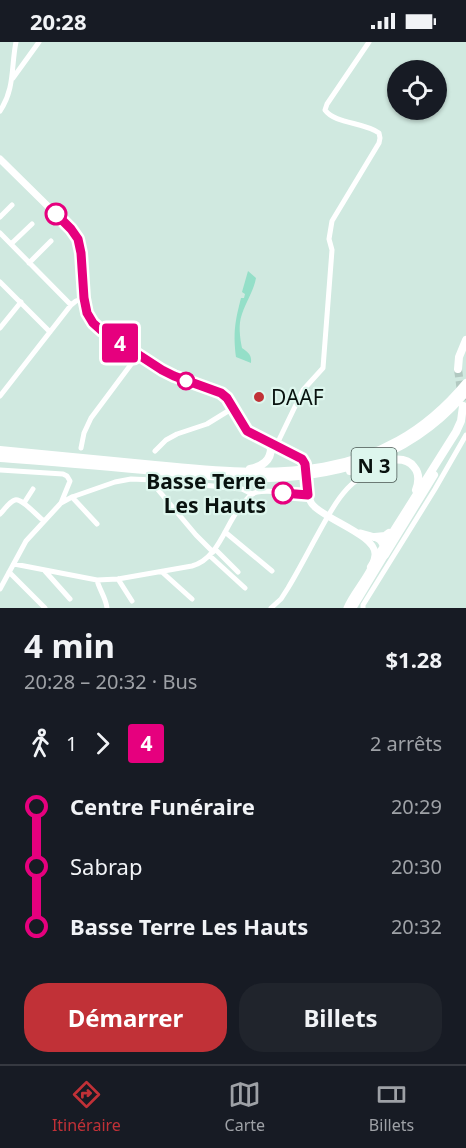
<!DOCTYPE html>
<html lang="fr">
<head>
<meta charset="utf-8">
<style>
  body { margin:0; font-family:"Noto Sans",sans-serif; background:#20242c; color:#f1f3f6; height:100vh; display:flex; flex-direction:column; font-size:22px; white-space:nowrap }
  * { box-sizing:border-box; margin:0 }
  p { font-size:20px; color:#9ea1a6 }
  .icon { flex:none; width:33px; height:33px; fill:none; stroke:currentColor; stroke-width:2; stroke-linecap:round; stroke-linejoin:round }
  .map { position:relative; height:566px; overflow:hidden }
  .sheet { display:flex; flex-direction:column; background:#171b24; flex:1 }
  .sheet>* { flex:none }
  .badge { padding:0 12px; border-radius:4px; font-size:21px; line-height:39px }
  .controls { position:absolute; left:387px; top:18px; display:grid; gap:12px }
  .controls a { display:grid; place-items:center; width:60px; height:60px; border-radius:50%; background:#171b24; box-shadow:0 2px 4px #0004; font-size:30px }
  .map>.badge { position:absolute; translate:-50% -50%; box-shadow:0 0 0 3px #fff }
  .legs { display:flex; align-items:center; gap:9px; height:66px; padding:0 24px; font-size:20px }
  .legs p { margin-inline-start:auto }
  .headline { display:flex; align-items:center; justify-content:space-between; height:102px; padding:0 24px }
  h1 { font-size:33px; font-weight:700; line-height:45px }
  .cta { display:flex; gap:12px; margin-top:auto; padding:12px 24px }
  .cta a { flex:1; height:69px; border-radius:24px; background:#c13137; color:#fff; font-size:24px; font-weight:700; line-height:69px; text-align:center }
  .cta a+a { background:#20242c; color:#f1f3f6 }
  ul { padding:0 24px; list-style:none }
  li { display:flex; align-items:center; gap:21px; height:60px; font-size:22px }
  li i { display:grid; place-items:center; width:9px; height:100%; margin:0 8px; background:currentColor }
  li i::after { content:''; width:15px; height:15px; margin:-8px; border:4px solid; border-radius:50%; background:#171b24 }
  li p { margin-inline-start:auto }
  li:first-child i { background:linear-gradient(#0000 50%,currentColor 0) }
  li:last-child i { background:linear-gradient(currentColor 50%,#0000 0) }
  .status { display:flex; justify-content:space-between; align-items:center; height:42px; padding:0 30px; background:#171b24; direction:ltr }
  .status svg { height:16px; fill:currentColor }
  .menu { display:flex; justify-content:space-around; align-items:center; height:84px; border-top:2px solid #363941; background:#171b24; font-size:16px; color:#9ea1a6 }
  .menu a { display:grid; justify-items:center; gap:3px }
  .menu .current { color:#c13137 }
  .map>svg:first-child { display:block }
  .green { fill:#94dfc8 }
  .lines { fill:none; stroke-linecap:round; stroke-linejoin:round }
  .highway-tunnel { stroke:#b2c9c1; stroke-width:8; stroke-dasharray:8 4; stroke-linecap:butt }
  .minor { stroke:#fff; stroke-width:5 }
  .major { stroke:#fff; stroke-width:7 }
  .highway { stroke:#fff; stroke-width:8 }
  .line-1-casing { stroke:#fff; stroke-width:14 }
  .line-1 { stroke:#e6007e; stroke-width:9 }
  .stop-1-dot { fill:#fff; stroke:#e6007e; stroke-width:3 }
  .poi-dot { fill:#c13137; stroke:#ddf6ed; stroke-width:2 }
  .labels { text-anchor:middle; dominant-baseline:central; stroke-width:4.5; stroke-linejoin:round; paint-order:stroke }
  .shield { fill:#ddf6ed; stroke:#495652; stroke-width:1.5 }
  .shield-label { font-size:20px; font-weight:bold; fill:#09120f }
  .poi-label { font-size:21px; fill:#09120f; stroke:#ddf6ed; text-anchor:start }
  .stop-label { font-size:21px; font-weight:bold; fill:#09120f; stroke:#ddf6ed; text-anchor:end }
</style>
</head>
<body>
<div class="status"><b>20:28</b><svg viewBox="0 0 49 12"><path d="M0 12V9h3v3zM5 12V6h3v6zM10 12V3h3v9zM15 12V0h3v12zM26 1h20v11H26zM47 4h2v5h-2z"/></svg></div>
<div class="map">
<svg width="466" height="566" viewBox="0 0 466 566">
  <rect width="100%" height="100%" fill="#d0e9e0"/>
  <path class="green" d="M248 229 256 236C254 248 246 260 242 272 238 282 240 296 242 306 248 310 252 313 251 321L236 315C233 291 235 279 241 256H244L245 252 242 250Z"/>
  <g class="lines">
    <path class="highway-tunnel" d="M458 327 463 364"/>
    <path class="minor" d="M13 36 39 0
      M0 69C15 47 11 24 16 0
      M0 175 12 163
      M0 191 71 263
      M11 202 32 182
      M29 221 51 199
      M0 240 50 290
      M0 286 21 260
      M0 354 71 263 76 259 84 256
      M276 404 303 348 323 326 332 208 329 197 332 179 379 101 380 96 379 91C364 80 335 82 325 68L327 62 369 0
      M81 406 84 391 91 376 138 313
      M155 409 166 398 177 392 207 382 233 366
      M0 428 63 432 67 434 70 439 61 461
      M154 438V443L196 493 213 510
      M72 455 97 482
      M24 461 33 447
      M0 472C4 468 10 459 15 458 22 456 38 475 44 479
      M225 490 272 529
      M215 507 238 530
      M210 514 245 546
      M14 522 97 538 118 537 192 524C221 516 226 477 246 458 249 454 253 451 257 450 268 448 297 451 308 453
      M45 529 70 557
      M9 530 45 566
      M162 530 192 557
      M118 537 132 559
      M97 538C99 547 106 556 107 566
      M0 547 26 499 61 461 72 455 115 440 131 437 154 438 242 447 252 452
      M271 566 281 557 288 546C297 531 305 516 313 501 324 482 344 438 367 434
      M363 566V563L435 447 466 393"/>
    <path class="major" d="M0 117 71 187 78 197 81 207 84 256 87 271 93 281 102 289 162 328 174 335 221 351C234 362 236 380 249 389 266 403 291 404 305 422
      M307 439C308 447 307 455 312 462 323 477 377 493 375 513 373 531 354 549 347 566
      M353 566 385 513C384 495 376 495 360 491"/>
    <path class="highway" d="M458 327 459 315 466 298
      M0 408C52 413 103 418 155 423 275 435 381 443 466 341
      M0 416C51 420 103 424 154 429 182 431 209 435 236 436 326 439 406 421 466 350
      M250 427C262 424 271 419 271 406L266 398
      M350 429C367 427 401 407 414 425 420 432 419 440 416 448
      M375 495 385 494 389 491
      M385 513 434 433
      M371 525 456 390 461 379 463 364"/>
  </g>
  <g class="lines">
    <g class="line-1-casing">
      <path id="line-1" d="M56 172 71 187 78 197 81 211 84 256 87 271 93 281 102 289 162 328 174 334 221 351 227 356 247 389 302 417 305 422 308 453 283 451"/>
    </g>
    <use href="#line-1" class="line-1"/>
  </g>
  <g class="stop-1-dot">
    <circle cx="56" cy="172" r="10"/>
    <circle cx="186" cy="339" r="8"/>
    <circle cx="283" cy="451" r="10"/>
  </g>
  <circle class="poi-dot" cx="259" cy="355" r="6"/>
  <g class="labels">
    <rect class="shield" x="351.5" y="406" width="45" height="34" rx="4.5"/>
    <g class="shield-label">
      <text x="374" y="423">N 3</text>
    </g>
    <g class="poi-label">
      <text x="271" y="355">DAAF</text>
    </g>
    <g class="stop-label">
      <text x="266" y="439">Basse Terre<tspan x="266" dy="24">Les Hauts</tspan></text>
    </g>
  </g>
</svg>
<div class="controls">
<a><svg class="icon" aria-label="locate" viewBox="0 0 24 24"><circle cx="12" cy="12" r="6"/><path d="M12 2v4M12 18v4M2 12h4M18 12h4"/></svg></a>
</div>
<b class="badge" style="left:120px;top:301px;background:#e6007e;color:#fff">4</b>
</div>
<section class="sheet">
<div class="headline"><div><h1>4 min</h1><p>20:28 – 20:32 · Bus</p></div><b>$1.28</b></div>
<div class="legs"><svg class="icon" aria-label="walk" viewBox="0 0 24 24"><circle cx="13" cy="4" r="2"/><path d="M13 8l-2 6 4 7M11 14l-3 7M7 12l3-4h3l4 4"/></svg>1<svg class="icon" aria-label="forward" viewBox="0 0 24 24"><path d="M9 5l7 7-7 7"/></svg><b class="badge" style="background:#e6007e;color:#fff">4</b><p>2 arrêts</p></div>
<ul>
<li><i style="color:#e6007e"></i><b>Centre Funéraire</b><p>20:29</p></li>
<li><i style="color:#e6007e"></i><span>Sabrap</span><p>20:30</p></li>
<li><i style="color:#e6007e"></i><b>Basse Terre Les Hauts</b><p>20:32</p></li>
</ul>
<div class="cta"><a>Démarrer</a><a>Billets</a></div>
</section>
<nav class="menu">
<a class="current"><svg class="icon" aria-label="directions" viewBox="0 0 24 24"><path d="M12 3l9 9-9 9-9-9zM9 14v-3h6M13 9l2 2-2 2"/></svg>Itinéraire</a>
<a><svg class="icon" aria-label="map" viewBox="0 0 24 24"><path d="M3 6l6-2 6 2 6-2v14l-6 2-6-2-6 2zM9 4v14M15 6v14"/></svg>Carte</a>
<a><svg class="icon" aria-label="tickets" viewBox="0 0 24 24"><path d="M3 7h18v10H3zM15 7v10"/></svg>Billets</a>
</nav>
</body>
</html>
